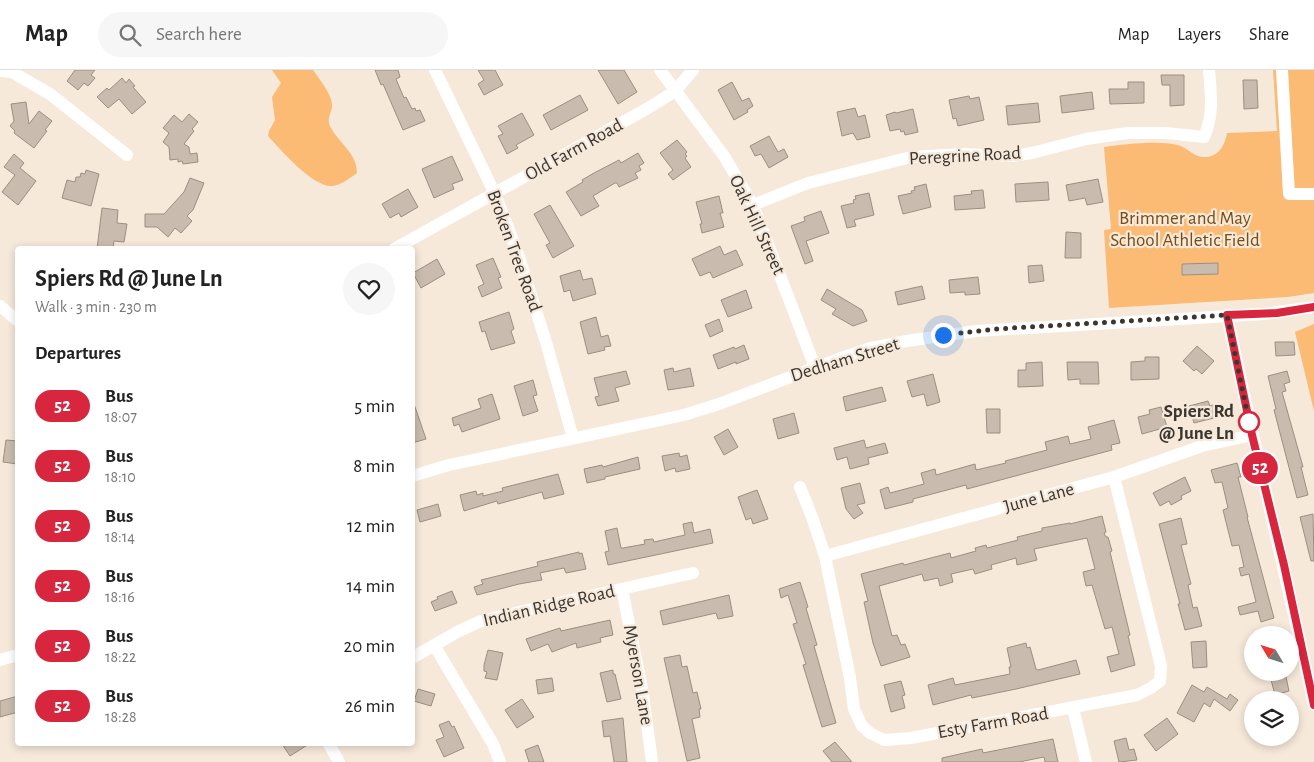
<!DOCTYPE html>
<html lang="en">
<head>
<meta charset="utf-8">
<style>
  body { margin:0; font-family:"Alegreya Sans",sans-serif; background:#f6f6f6; color:#222; height:100vh; display:flex; flex-direction:column; font-size:19px; white-space:nowrap }
  * { box-sizing:border-box; margin:0 }
  p { font-size:16px; color:#767676 }
  .icon { flex:none; width:28px; height:28px; fill:none; stroke:currentColor; stroke-width:2; stroke-linecap:round; stroke-linejoin:round }
  .map { position:relative; flex:1; overflow:hidden }
  .drawer { position:absolute; left:15px; top:176px; width:400px; height:500px; display:flex; flex-direction:column; background:#fff; border-radius:5px; box-shadow:0 2px 8px #0003 }
  .drawer>* { flex:none }
  .badge { padding:0 10px; border-radius:16px; font-size:18px; line-height:32px }
  .needle { width:32px; rotate:308deg }
  .controls { position:absolute; left:1244px; top:556px; display:grid; gap:10px }
  .controls a { display:grid; place-items:center; width:55px; height:55px; border-radius:50%; background:#fff; box-shadow:0 2px 8px #0003; font-size:25px }
  .you { position:absolute; width:25px; height:25px; margin:-12px; border:4px solid #fff; border-radius:50%; background:#1a73e8; box-shadow:0 0 0 8px #1a73e833 }
  .map>.badge { position:absolute; translate:-50% -50%; box-shadow:0 0 0 2px #fff }
  h2 { padding:0 20px; font-size:19px; line-height:45px }
  .round { display:grid; place-items:center; flex:none; width:52px; height:52px; border-radius:26px; background:#f6f6f6 }
  .overview { display:flex; align-items:center; justify-content:space-between; height:85px; padding:0 20px }
  h1 { font-size:24px; font-weight:700; line-height:38px }
  ul { padding:0; list-style:none }
  li { display:flex; align-items:center; gap:15px; height:60px; padding:0 20px }
  li div { flex:1 }
  li b { display:block; font-size:19px }
  li em { font-style:normal }
  li .badge { min-width:55px; font-weight:700; text-align:center }
  header { display:flex; align-items:center; gap:30px; box-sizing:border-box; height:70px; padding:0 25px; background:#fff; border-bottom:1px solid #e0e0e0 }
  header strong { font-size:24px }
  nav { display:flex; gap:28px; margin-inline-start:auto; font-size:18px }
  .search { width:350px; height:45px; background:#f6f6f6; display:flex; align-items:center; gap:12px; box-sizing:border-box; padding:0 18px; border-radius:28px; color:#767676; font-size:19px }
  .map>svg:first-child { display:block }
  .green { fill:#fbbb75 }
  .building { fill:#c9bcae; stroke:#9b8f82 }
  .lines { fill:none; stroke-linecap:round; stroke-linejoin:round }
  .minor { stroke:#fff; stroke-width:12 }
  .line-casing { stroke:#fff; stroke-width:11 }
  .line { stroke:#d7263d; stroke-width:8 }
  .walk { stroke:#3c3631; stroke-width:5; stroke-dasharray:0 9 }
  .stop-dot { fill:#fff; stroke:#d7263d; stroke-width:2.5 }
  .labels { text-anchor:middle; dominant-baseline:central; stroke-width:4.5; stroke-linejoin:round; paint-order:stroke }
  .street-label { font-size:19px; fill:#3c3631; stroke:#f6e9da }
  .park-label { font-size:19px; fill:#784c13; stroke:#f6e9da }
  .stop-label { font-size:19px; font-weight:bold; fill:#3c3631; stroke:#f6e9da; text-anchor:end }
</style>
</head>
<body>
<header>
<strong>Map</strong>
<div class="search"><svg class="icon" aria-label="search" viewBox="0 0 24 24"><circle cx="10" cy="10" r="6"/><path d="M15 15l6 6"/></svg>Search here</div>
<nav><a>Map</a><a>Layers</a><a>Share</a></nav>
</header>
<div class="map">
<svg width="1314" height="692" viewBox="0 0 1314 692">
  <rect width="100%" height="100%" fill="#f6e9da"/>
  <path class="green" d="M272 0H313C319 9 331 23 332 34 333 42 326 48 330 56 338 73 357 82 357 103 350 108 341 115 333 116 313 118 281 80 268 66L269 61 275 50 272 27 281 13Z
    M1273 0H1314V223L1288 227 1109 238 1104 160 1111 159 1104 77C1124 74 1159 70 1178 75 1188 78 1194 88 1206 87 1219 86 1225 75 1227 63L1277 61Z
    M1314 254V341L1295 262Z"/>
  <path class="building" d="M75 0H95L91 5 95 8 88 16 84 13 78 20 67 11Z
    M375 0H398L400 7 396 9 404 28 406 27 412 39 415 38 416 41 420 40 425 51 403 60 383 14 381 15Z
    M478 0H495L503 15 484 25 478 14 484 10Z
    M598 0H624L637 22 618 34Z
    M1161 5H1184V35L1170 36V15H1162Z
    M122 8 126 13 129 9 135 16 133 17 146 32 132 44 119 29 108 38 97 27 107 18 109 20Z
    M1243 10H1257L1258 38 1244 39Z
    M732 12 742 31 749 28 753 36 747 40 748 42 734 50 718 20Z
    M1128 12H1144V33L1110 34 1109 19H1128Z
    M1092 22 1094 39 1062 43 1060 26Z
    M580 25 588 40 551 60 543 45Z
    M969 26 970 29 979 27 984 50 958 56 956 48 953 49 949 30Z
    M26 32 29 54 39 41 52 51 45 60 47 61 34 78 14 63 15 61 10 56 14 51 11 34Z
    M1038 33 1040 52 1008 55 1006 36Z
    M855 38 858 47 865 45 870 67 857 70 853 63 842 66 837 42Z
    M913 39 918 62 905 65 904 61 901 62 900 59 890 61 886 45 895 42 896 43Z
    M522 43 534 65 516 75 518 78 507 84 498 66 503 64 498 56Z
    M189 44 198 52 192 59 194 61 184 74 189 77 190 84 197 83 198 92 183 94 182 91 178 92V89L170 90 169 77 163 72 169 63 163 58 174 45 182 52Z
    M769 66 778 82 784 79 788 87 769 98 761 84 755 86 750 76Z
    M677 70 687 82 685 84 687 86 685 88 691 97 673 110 668 104 673 100 660 83Z
    M638 83 644 93 639 96 641 100 635 103 638 108 619 117 617 113H615L593 126 599 136 581 146 566 122 583 112 582 110 594 103 619 90 621 93Z
    M14 84 24 93 20 98 36 111 18 135 2 122 15 105 4 97Z
    M452 86 463 110 452 114 454 119 434 128 422 99Z
    M86 100 99 104 91 136 62 128 67 110 75 112 76 107H80L81 103 85 104Z
    M190 108 204 113 193 140 187 146 192 151 181 163 175 158 168 167 157 157H145V144H164L184 122Z
    M1098 109 1103 132 1087 135 1085 128 1069 131 1066 115Z
    M1048 112 1049 130 1016 132 1015 114Z
    M926 114 931 137 903 144 898 126 912 123 911 121 915 120 914 117Z
    M408 119 418 137 401 147 399 143 390 148 382 134Z
    M983 120 985 138 955 140 954 126 972 124 971 121Z
    M869 123 874 145 854 150 856 156 847 158 841 136 854 133 853 130 856 129 855 126Z
    M719 126 723 143H720L724 157 702 163 700 154H702L696 132Z
    M550 135 574 176 553 188 546 175 550 173 534 144Z
    M102 138 118 140 117 153 127 154 124 172 114 171 113 179H97Z
    M821 141 829 163 806 171 813 191 805 194 791 156 805 151 804 147Z
    M1066 162 1081 163V188H1065Z
    M720 176 724 185 736 180 743 195 713 208 710 202 700 206 692 189Z
    M493 188 501 207 498 208 502 218 482 227 478 217 484 214 476 195Z
    M437 189 445 204 421 218 413 203Z
    M1218 193V204L1182 205V194Z
    M1042 195 1044 211 1029 213 1028 196Z
    M580 200 583 210 592 208 596 224 573 231 570 220 564 222 560 206Z
    M978 207 980 224 965 225V222L950 223 949 210Z
    M922 216 925 229 898 235 895 222Z
    M827 219 862 240 867 251 853 256 832 244 836 239 821 230Z
    M746 220 752 238 728 247 721 230Z
    M509 242 514 259 511 261 515 273 491 280 485 261 482 262 479 252Z
    M596 247 601 267 608 265 611 276 604 277 605 280 588 284 580 252Z
    M719 249 723 261 710 267 705 255Z
    M1275 272H1294L1295 285 1276 286Z
    M744 275 749 289 736 294V292L718 299 713 285 734 277 735 279Z
    M1197 276 1214 291 1202 304 1196 299 1194 301 1183 291Z
    M1145 287H1159V309L1131 310V292L1145 291Z
    M1042 292 1043 316 1018 317V300H1026V293Z
    M1067 292H1098L1099 314H1080V309L1068 310Z
    M673 298 674 302 690 298 694 316 668 320 664 300Z
    M626 301 630 314 615 318 619 331 598 336 595 327 599 326 594 308Z
    M1287 301 1290 312 1284 314 1286 321 1282 322 1303 397H1301L1308 425 1297 428 1274 340 1276 339 1268 306Z
    M933 304 940 332 927 336 924 324 912 327 907 311Z
    M533 310 537 325 533 326 538 341 523 346 514 316Z
    M882 317 886 331 846 341 843 327Z
    M492 324 500 349 462 362 459 354 454 356 452 348 481 338 478 329Z
    M1208 331 1210 336 1219 333 1222 346 1194 353 1189 336Z
    M412 334H414L426 369 412 373Z
    M1161 337 1167 357 1142 364 1138 347 1150 344 1149 340Z
    M986 339H1000V363H987Z
    M794 343 799 363 778 369 773 349Z
    M1114 350 1120 373 1111 375 1112 380 967 419 966 415 913 429V432L885 439 880 420 888 417 890 423 924 414 921 403 935 399 936 405 975 394 976 400 1006 393 1005 391 1047 380 1045 372 1068 366 1070 374 1091 369 1088 357Z
    M728 359 738 377 724 385 714 367Z
    M6 370 18 371 17 394 3 392Z
    M864 370 866 378 885 373 888 383 868 388 869 394 850 399 847 387 837 390 834 378Z
    M679 383 680 387 687 385 690 399 676 402 675 398 665 401 662 386Z
    M638 387 640 399 605 407V409L587 413 584 399 602 395 603 397Z
    M1237 393 1241 407H1238L1248 447H1247L1274 548 1261 552 1258 541 1240 545 1238 537 1256 532 1249 504 1241 506 1239 498 1244 497 1239 475 1232 476 1223 440 1228 438 1222 412 1215 413 1211 400Z
    M558 404 564 424 544 429 542 422 498 434 497 431 464 441 460 425 476 421 477 425 483 423V426L503 421 502 418Z
    M1185 407 1191 421 1181 426 1182 429 1171 435 1169 431 1160 436 1153 423Z
    M860 413 865 433 857 435 863 443 854 449 846 439 841 418Z
    M757 420 768 449 753 454 751 448 746 450 738 427Z
    M438 434 441 446 420 452 417 440Z
    M1313 444 1314 491H1311L1300 447Z
    M1102 446 1106 462 1104 463 1106 467H1108L1112 481 1110 482 1130 565 1128 566 1135 595 1111 602 1107 587 1119 584 1112 557 1105 559 1092 515 1086 516 1083 502 1095 499 1087 468 1034 479 1037 490 1017 495 1016 488 991 495 992 499 975 504 973 499 951 504 953 512 940 516 938 508 924 511 922 504 879 516 892 566 897 565 901 575 905 574 910 587 881 596 873 573 864 532 868 531 861 504 903 493 904 495 950 483 951 488 976 481 975 478 986 475 987 478 1018 470 1017 467 1042 461V458L1070 453V454Z
    M1181 448 1187 474 1181 475 1191 514 1188 515 1193 538 1197 537 1202 556 1185 560 1178 534H1180L1159 454Z
    M692 452 694 463 710 459 713 473 608 495 605 482 609 481 605 461 617 458 621 478H623L645 474 644 470 653 469 654 472 685 465 683 454Z
    M579 482V484L582 483 586 499 566 503 564 498 540 503 542 510 519 514 477 525 474 517 483 514 481 510 538 496 537 492Z
    M800 512 808 537 806 538 817 575 814 576 836 653 822 657 803 595 806 594 793 554 797 553 788 525 781 528 779 519Z
    M452 521 457 533 435 541 431 532 438 529 437 527Z
    M729 525 733 546 718 549 716 543 663 555 660 541Z
    M610 550 613 565 600 568 601 572 577 578 576 573 552 582 548 574 531 581 526 569 560 558 561 561Z
    M1206 571 1207 597 1193 598 1191 572Z
    M1026 573 1027 578 1030 577 1036 599 1038 600 1076 590 1080 604 1016 619 972 628 971 625 933 635 928 615 953 608 955 615 1010 604 1009 597H1011L1007 578Z
    M488 580 503 583 497 610 485 608 487 602 484 601V595Z
    M680 585 682 597 687 596 693 623 697 622 701 639H699L700 647 692 649 700 688 687 691 664 588Z
    M613 600V604H615L621 629 607 632 600 603Z
    M1269 602H1285L1289 621 1275 625Z
    M552 608 554 621 538 624 536 610Z
    M901 611 905 625 902 626 905 638 891 642 884 615Z
    M1192 615 1204 622 1207 617 1227 629 1230 624 1238 630 1230 641 1214 629 1210 637 1204 633 1194 652 1177 643Z
    M418 619 435 624 431 636 414 631Z
    M18 626V642L0 647V631Z
    M522 629 534 647 517 658 505 640Z
    M623 648 627 692H614L610 666 604 667 602 651Z
    M1167 648 1178 664 1156 681 1144 665Z
    M449 651 452 657 454 656 464 678 444 687 436 670 444 667 439 655Z
    M1126 668 1129 680 1134 679 1137 690 1119 692 1114 671Z
    M1053 669 1058 692H1045L1044 687 1019 692H942V688L982 679 983 683Z
    M835 672 852 692H832L823 681Z
    M282 674H309L290 686Z
    M538 675 544 692H529L525 680Z"/>
  <g class="lines">
    <path class="minor" d="M435 0 495 124 517 181 546 272 573 368
      M660 0 724 86 753 135 815 297
      M1282 0 1289 124H1314
      M0 1 12 2 50 24 127 85
      M753 135 808 113 911 87 962 84 1013 86 1032 83 1086 69 1128 63H1166L1204 67C1214 45 1211 24 1209 0
      M394 179 650 37 675 21 693 0
      M0 236 18 251
      M1227 245C1254 376 1286 505 1314 635
      M412 406 449 395 684 345 719 334 841 288 871 278 907 271 976 261 1264 244 1314 237
      M800 417 812 447 825 486 850 608 854 639 862 656 870 663 884 670 911 668 1137 625 1151 618 1160 611 1161 596 1114 407
      M825 486 1114 407 1202 376 1252 365
      M622 519 643 624 652 692
      M434 575 493 674 500 692
      M412 588 457 562 481 551 545 536 693 503
      M0 590 18 585
      M1073 638 1086 692
      M329 674 339 692"/>
  </g>
  <g class="lines">
    <g class="line-casing">
      <path id="line" d="M1314 237 1277 243 1227 245 1252 365 1284 495 1314 635"/>
    </g>
    <use href="#line" class="line"/>
    <path class="walk" d="M943 265 996 259 1227 245 1249 352"/>
  </g>
  <circle class="stop-dot" cx="1249" cy="352" r="10"/>
  <g class="labels">
    <g class="street-label">
      <text transform="translate(574 80) rotate(-29)">Old Farm Road</text>
      <text transform="translate(965 86) rotate(-3)">Peregrine Road</text>
      <text transform="translate(757 155) rotate(65)">Oak Hill Street</text>
      <text transform="translate(514 181) rotate(70)">Broken Tree Road</text>
      <text transform="translate(845 290) rotate(-17)">Dedham Street</text>
      <text transform="translate(1039 428) rotate(-15)">June Lane</text>
      <text transform="translate(549 536) rotate(-13)">Indian Ridge Road</text>
      <text transform="translate(638 605) rotate(80)">Myerson Lane</text>
      <text transform="translate(993 653) rotate(-10)">Esty Farm Road</text>
    </g>
    <g class="park-label">
      <text x="1185" y="148">Brimmer and May<tspan x="1185" dy="22">School Athletic Field</tspan></text>
    </g>
    <g class="stop-label">
      <text x="1234" y="341">Spiers Rd<tspan x="1234" dy="22">@ June Ln</tspan></text>
    </g>
  </g>
</svg>
<div class="controls">
<a><svg class="needle" viewBox="-14 -14 28 28"><path d="M0-13l5 13h-10z" fill="#e53935"/><path d="M0 13l5-13h-10z" fill="#767676"/></svg></a>
<a><svg class="icon" aria-label="layers" viewBox="0 0 24 24"><path d="M12 4l9 5-9 5-9-5zM3 14l9 5 9-5"/></svg></a>
</div>
<div class="you" style="left:943px;top:265px"></div>
<b class="badge" style="left:1260px;top:398px;background:#d7263d;color:#fff">52</b>
<section class="drawer">
<div class="overview"><div><h1>Spiers Rd @ June Ln</h1><p>Walk · 3 min · 230 m</p></div><a class="round"><svg class="icon" aria-label="heart" viewBox="0 0 24 24"><path d="M12 20l-8-8c-3-5 5-10 8-4 3-6 11-1 8 4z"/></svg></a></div>
<h2>Departures</h2>
<ul>
<li><span class="badge" style="background:#d7263d;color:#fff">52</span><div><b>Bus</b><p>18:07</p></div><em>5 min</em></li>
<li><span class="badge" style="background:#d7263d;color:#fff">52</span><div><b>Bus</b><p>18:10</p></div><em>8 min</em></li>
<li><span class="badge" style="background:#d7263d;color:#fff">52</span><div><b>Bus</b><p>18:14</p></div><em>12 min</em></li>
<li><span class="badge" style="background:#d7263d;color:#fff">52</span><div><b>Bus</b><p>18:16</p></div><em>14 min</em></li>
<li><span class="badge" style="background:#d7263d;color:#fff">52</span><div><b>Bus</b><p>18:22</p></div><em>20 min</em></li>
<li><span class="badge" style="background:#d7263d;color:#fff">52</span><div><b>Bus</b><p>18:28</p></div><em>26 min</em></li>
</ul>
</section>
</div>
</body>
</html>
